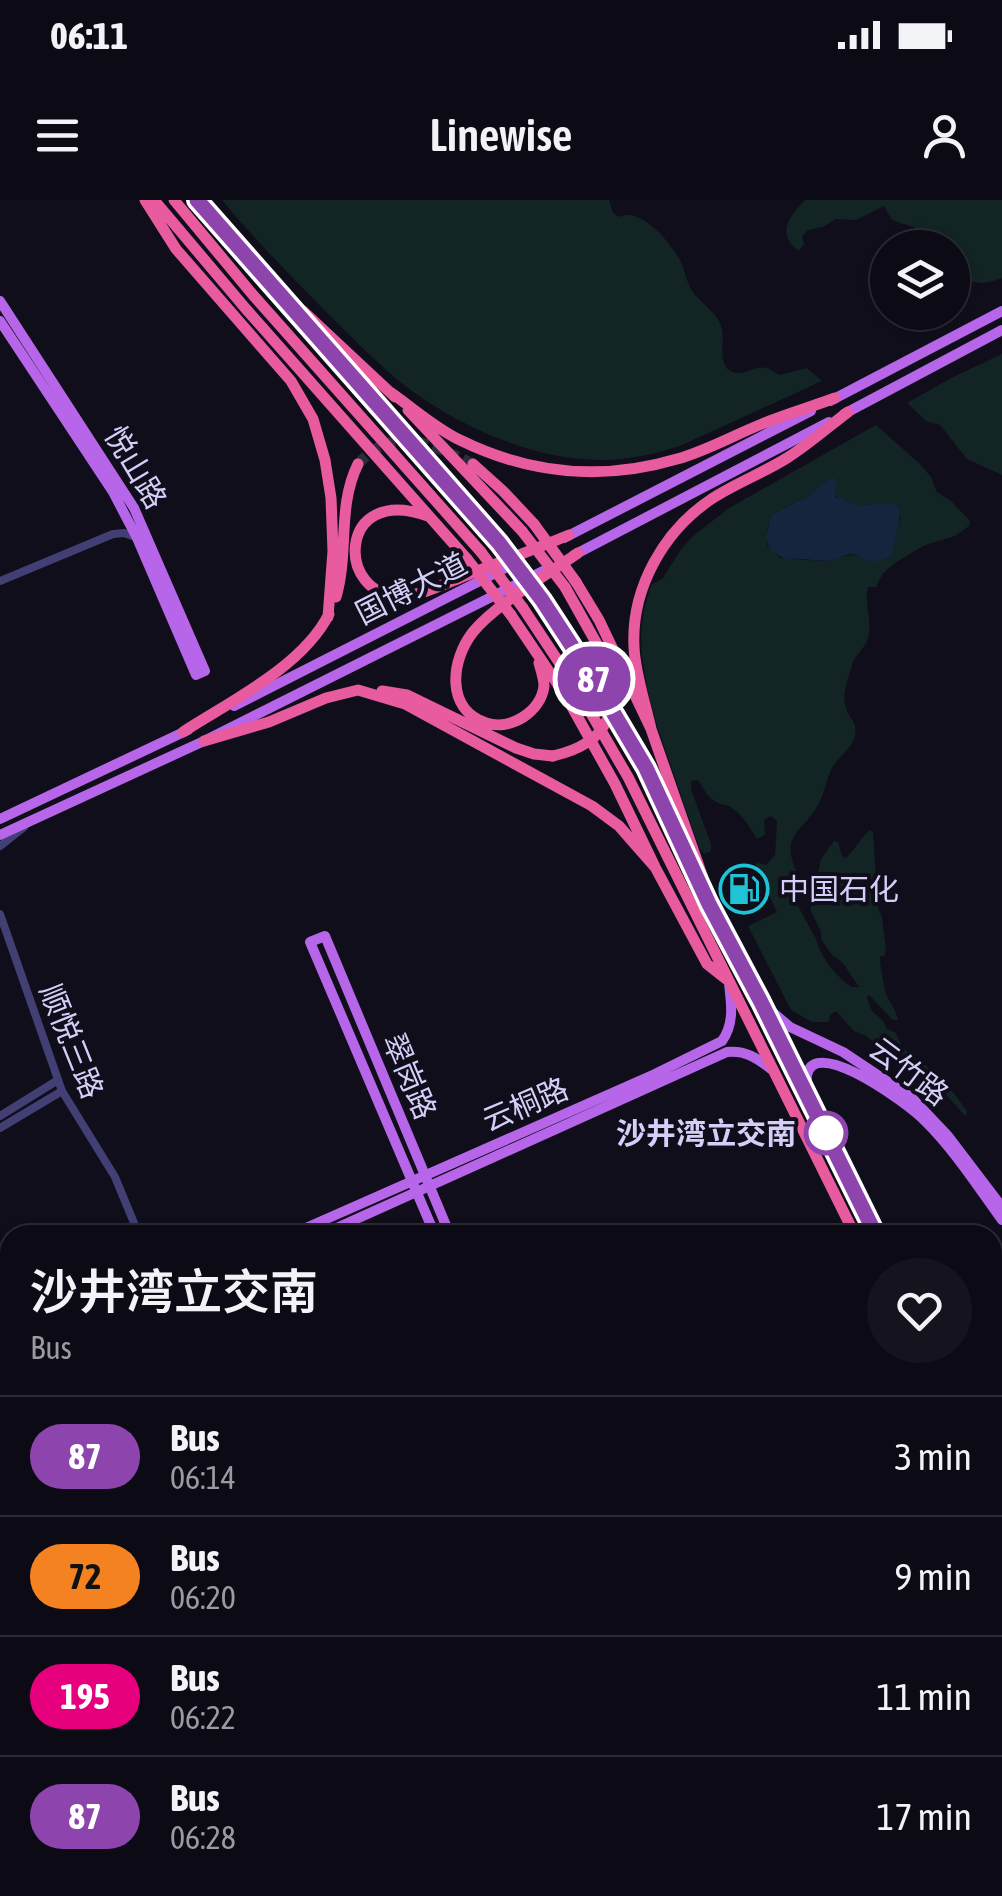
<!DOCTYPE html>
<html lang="en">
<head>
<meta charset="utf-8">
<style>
  body { margin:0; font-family:"Asap Condensed","Noto Sans SC",sans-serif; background:#15131d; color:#f1f3f6; height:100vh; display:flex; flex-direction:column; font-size:38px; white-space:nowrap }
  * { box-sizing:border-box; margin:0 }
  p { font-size:32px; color:#9a9aa0 }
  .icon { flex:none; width:55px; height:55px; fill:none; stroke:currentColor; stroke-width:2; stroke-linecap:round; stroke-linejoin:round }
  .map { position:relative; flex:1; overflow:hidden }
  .details { position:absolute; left:0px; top:1025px; width:1002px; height:672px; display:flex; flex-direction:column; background:#0c0a14; border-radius:30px 30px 0 0; box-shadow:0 2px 8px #0004,0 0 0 2px #2c2b34 }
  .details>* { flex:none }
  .badge { padding:0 20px; border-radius:32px; font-size:35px; line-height:65px }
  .tools { position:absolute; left:870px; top:30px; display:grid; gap:20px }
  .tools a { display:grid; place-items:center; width:100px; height:100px; border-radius:50%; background:#0c0a14; box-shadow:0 2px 8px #0004,0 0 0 2px #2c2b34; font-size:50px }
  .map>.badge { position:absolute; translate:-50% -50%; box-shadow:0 0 0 5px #fff }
  .round { display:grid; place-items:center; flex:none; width:105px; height:105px; border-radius:52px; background:#15131d }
  .overview { display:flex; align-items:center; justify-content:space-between; height:170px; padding:0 30px }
  h1 { font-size:48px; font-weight:600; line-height:75px }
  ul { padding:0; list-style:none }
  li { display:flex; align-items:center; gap:30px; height:120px; padding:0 30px; border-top:2px solid #2c2b34 }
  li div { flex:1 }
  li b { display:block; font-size:38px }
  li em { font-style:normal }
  li .badge { min-width:110px; font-weight:700; text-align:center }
  .status { display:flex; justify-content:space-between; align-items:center; height:70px; padding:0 50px; background:#0c0a14; direction:ltr }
  .status svg { height:28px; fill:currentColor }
  header { display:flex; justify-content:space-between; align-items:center; height:130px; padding:0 30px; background:#0c0a14; font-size:45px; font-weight:600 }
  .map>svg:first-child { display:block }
  .green { fill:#122424; fill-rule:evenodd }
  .water { fill:#15253e }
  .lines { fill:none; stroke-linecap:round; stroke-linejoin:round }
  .highway-tunnel { stroke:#2d2b3c; stroke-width:11; stroke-dasharray:11 5.5; stroke-linecap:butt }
  .minor { stroke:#413f74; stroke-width:8 }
  .major { stroke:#b765e9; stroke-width:10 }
  .highway { stroke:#e85b9e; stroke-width:11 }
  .highway-bridge { stroke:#e85b9e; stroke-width:11 }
  .line-casing { stroke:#fff; stroke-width:22 }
  .line { stroke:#8e44ad; stroke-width:15 }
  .stop-dot { fill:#fff; stroke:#8e44ad; stroke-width:5 }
  .labels { text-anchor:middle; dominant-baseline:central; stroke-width:8; stroke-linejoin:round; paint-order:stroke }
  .street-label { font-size:30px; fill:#d4cff8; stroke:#100e1b }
  .poi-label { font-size:30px; fill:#d4cff8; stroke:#100e1b; text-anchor:start }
  .stop-label { font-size:30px; font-weight:bold; fill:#d4cff8; stroke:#100e1b; text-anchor:end }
</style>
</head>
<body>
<div class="status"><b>06:11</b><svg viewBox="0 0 49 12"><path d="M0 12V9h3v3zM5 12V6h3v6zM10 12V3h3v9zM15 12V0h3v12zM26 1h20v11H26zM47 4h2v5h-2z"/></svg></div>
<header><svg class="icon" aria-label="menu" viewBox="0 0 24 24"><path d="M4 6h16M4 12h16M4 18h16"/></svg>Linewise<svg class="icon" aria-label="person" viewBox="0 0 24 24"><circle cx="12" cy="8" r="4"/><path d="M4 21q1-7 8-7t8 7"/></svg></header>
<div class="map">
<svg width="1002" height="1696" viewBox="0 0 1002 1696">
  <rect width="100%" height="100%" fill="#100e1b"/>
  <path class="green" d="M222 0H609L613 13 619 17C641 6 671 43 681 62 685 71 687 83 692 91 701 104 716 111 721 126 726 140 717 161 729 170 741 179 754 165 766 168 771 169 775 173 780 175L807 168 822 181 680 246C663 251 646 256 628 258 555 269 470 233 412 191 381 168 355 140 327 113 291 76 255 40 222 0Z
    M805 0H1002V78C982 86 969 84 953 70L952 48 936 47 913 27 892 20 884 6 856 20 836 19 823 27 808 30 802 36 804 44 799 51C775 35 790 15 805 0Z
    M1002 154V275L967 259 940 225 926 221 907 203 951 178Z
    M876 225 919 263 931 277 937 292 951 301 970 321 969 326 955 336 925 345 895 363 883 373 876 387H868C863 403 874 421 867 441 864 448 858 453 854 460 850 471 842 494 845 505 848 520 861 522 853 541 849 550 839 557 834 565 826 577 826 590 820 601 806 632 776 633 799 676L797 684 792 678 785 682 816 739C820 756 837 778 852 787H859L843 763 832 755 822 741 821 732 811 711V686L818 672 821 659 834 641 838 642 842 656 846 658C855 649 861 639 869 630L873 632 878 708 882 717 886 751 884 756H880C880 767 883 779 885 790 888 801 896 809 898 820H893L869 795 867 797 871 810 883 821 887 829 896 833 902 847 943 879 967 911 966 917 942 890 895 848 877 845 866 836 854 831 836 811 830 815 829 822H812L791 810 748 726 777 712 755 665 757 663 766 665 775 655 777 621 771 616 764 620 765 635 757 639C749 627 743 614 729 606 727 605 724 605 721 604 708 600 705 591 698 580L691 581V589L711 644V651L704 654 699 647 657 526 647 488 642 457 641 432 644 409 651 385 663 378 681 349 693 336 729 308ZM827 280C830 285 832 291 835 295 844 306 885 312 901 317L892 345V356L878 361H870L855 354 824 361 780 358 767 345V332L771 315 808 296Z
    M10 1664V1688H85L82 1696H0Z"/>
  <path class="water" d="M834 277C838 285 834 291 836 298L842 297C860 315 877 297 898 306 904 320 892 340 893 356 884 359 877 363 868 361 859 358 862 355 853 354 845 354 844 357 837 359 819 364 803 356 786 360L770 350 766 338 771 315 808 296 827 280Z"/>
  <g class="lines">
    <path class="highway-tunnel" d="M358 264C396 223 431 245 473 264"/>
    <path class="minor" d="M0 381 113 334 124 333 135 337
      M0 646 24 627
      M0 714 62 891 115 977 139 1035
      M0 916 58 880
      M0 928 62 891
      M0 1384 10 1378
      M0 1582 10 1575
      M333 1688V1696
      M885 1696 959 1691"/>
    <path class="major" d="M0 101 134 308 205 471 196 475 137 338 113 292 0 121
      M830 201 1002 111
      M844 214 1002 130
      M564 338 811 211
      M574 355 829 222
      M234 506 517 362
      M0 619 188 530
      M0 635 204 541 545 370
      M763 804 790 827 843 852 912 898 948 936 1002 1007
      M808 892C793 819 908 903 926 922 955 951 978 987 1002 1020
      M290 1035 655 874 722 841C735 823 731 803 729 783
      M321 1035 727 852C745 850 757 858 771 869
      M435 1035 310 742 325 736 450 1035
      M0 1185 10 1180
      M0 1202 10 1196
      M0 1220 10 1252
      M0 1273 10 1305
      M705 1688 707 1696
      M716 1688 718 1696
      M91 1696 93 1688
      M106 1696 108 1688"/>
    <path class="highway" d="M145 0 176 49 291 181 313 219 325 260 331 298 333 351 328 417
      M154 0 246 109 467 359
      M174 0 253 95 481 352
      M197 0 499 343
      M303 111 395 197
      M390 192C413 208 435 228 460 240 529 274 603 281 677 259 706 251 734 235 762 224 786 214 811 207 835 198
      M408 210 522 331
      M473 264 503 291 534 324
      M428 316C336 283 336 398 401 396 424 395 446 383 467 375 501 362 535 349 569 335
      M576 382 599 420 651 529 702 675
      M565 387 602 453
      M336 397C349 353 337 306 358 264
      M542 401 594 480 646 568 709 704 761 802 875 1035
      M523 408 578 491 628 577 855 1035
      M511 415 567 498 615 584 655 667 707 764 726 779
      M539 463C541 470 544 479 544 486 541 512 510 531 486 523 445 509 451 460 473 432 495 405 548 374 578 353
      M382 491 407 495 516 548 534 554 553 556
      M651 529C645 502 635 473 634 447 631 388 664 330 713 298 736 283 763 273 787 258 808 245 828 227 848 212
      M183 532C231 501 303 466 329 414
      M204 541 269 522 326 498 358 490 405 504 592 606 619 626 655 667
      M992 1389 1002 1429
      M992 1462 1002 1502"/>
    <path class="highway-bridge" d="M534 324 576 382
      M522 331 565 387
      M499 343 542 401
      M481 352 523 408
      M467 359 511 415
      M553 556C613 542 621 507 602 453"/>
  </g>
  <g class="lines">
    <g class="line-casing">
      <path id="line" d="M197 0 499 343 542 400 594 480 646 568 709 704 761 802 876 1035"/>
    </g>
    <use href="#line" class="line"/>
  </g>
  <defs>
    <g id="fuel-ring" transform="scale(2.5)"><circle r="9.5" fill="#100e1b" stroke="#1ec3d5" stroke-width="1.5"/><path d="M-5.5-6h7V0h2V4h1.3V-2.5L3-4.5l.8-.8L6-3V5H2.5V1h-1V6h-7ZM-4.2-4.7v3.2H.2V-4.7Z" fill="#1ec3d5"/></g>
  </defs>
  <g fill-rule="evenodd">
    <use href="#fuel-ring" x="744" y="689"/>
  </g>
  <circle class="stop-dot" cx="826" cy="933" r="20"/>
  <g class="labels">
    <g class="street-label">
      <text transform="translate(136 267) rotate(59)">悦山路</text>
      <text transform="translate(411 388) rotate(-27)">国博大道</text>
      <text transform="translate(72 841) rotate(68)">顺悦三路</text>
      <text transform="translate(909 871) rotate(37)">云竹路</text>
      <text transform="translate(410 876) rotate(67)">翠岗路</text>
      <text transform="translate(525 904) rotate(-23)">云桐路</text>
    </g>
    <g class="poi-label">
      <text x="779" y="689">中国石化</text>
    </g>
    <g class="stop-label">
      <text x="796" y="933">沙井湾立交南</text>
    </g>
  </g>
</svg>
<div class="tools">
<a><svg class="icon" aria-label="layers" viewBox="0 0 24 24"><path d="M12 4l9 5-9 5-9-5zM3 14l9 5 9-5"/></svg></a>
</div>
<b class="badge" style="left:594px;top:479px;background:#8e44ad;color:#fff">87</b>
<section class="details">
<div class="overview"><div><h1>沙井湾立交南</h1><p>Bus</p></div><a class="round"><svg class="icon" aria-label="heart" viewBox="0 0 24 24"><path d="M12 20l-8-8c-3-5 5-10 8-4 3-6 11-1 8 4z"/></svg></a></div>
<ul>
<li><span class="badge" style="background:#8e44ad;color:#fff">87</span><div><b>Bus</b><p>06:14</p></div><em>3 min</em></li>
<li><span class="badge" style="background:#f58220;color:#111">72</span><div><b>Bus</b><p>06:20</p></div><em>9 min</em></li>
<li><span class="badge" style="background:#e6007e;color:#fff">195</span><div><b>Bus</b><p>06:22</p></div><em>11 min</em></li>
<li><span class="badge" style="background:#8e44ad;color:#fff">87</span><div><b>Bus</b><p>06:28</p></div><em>17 min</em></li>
</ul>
</section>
</div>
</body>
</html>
